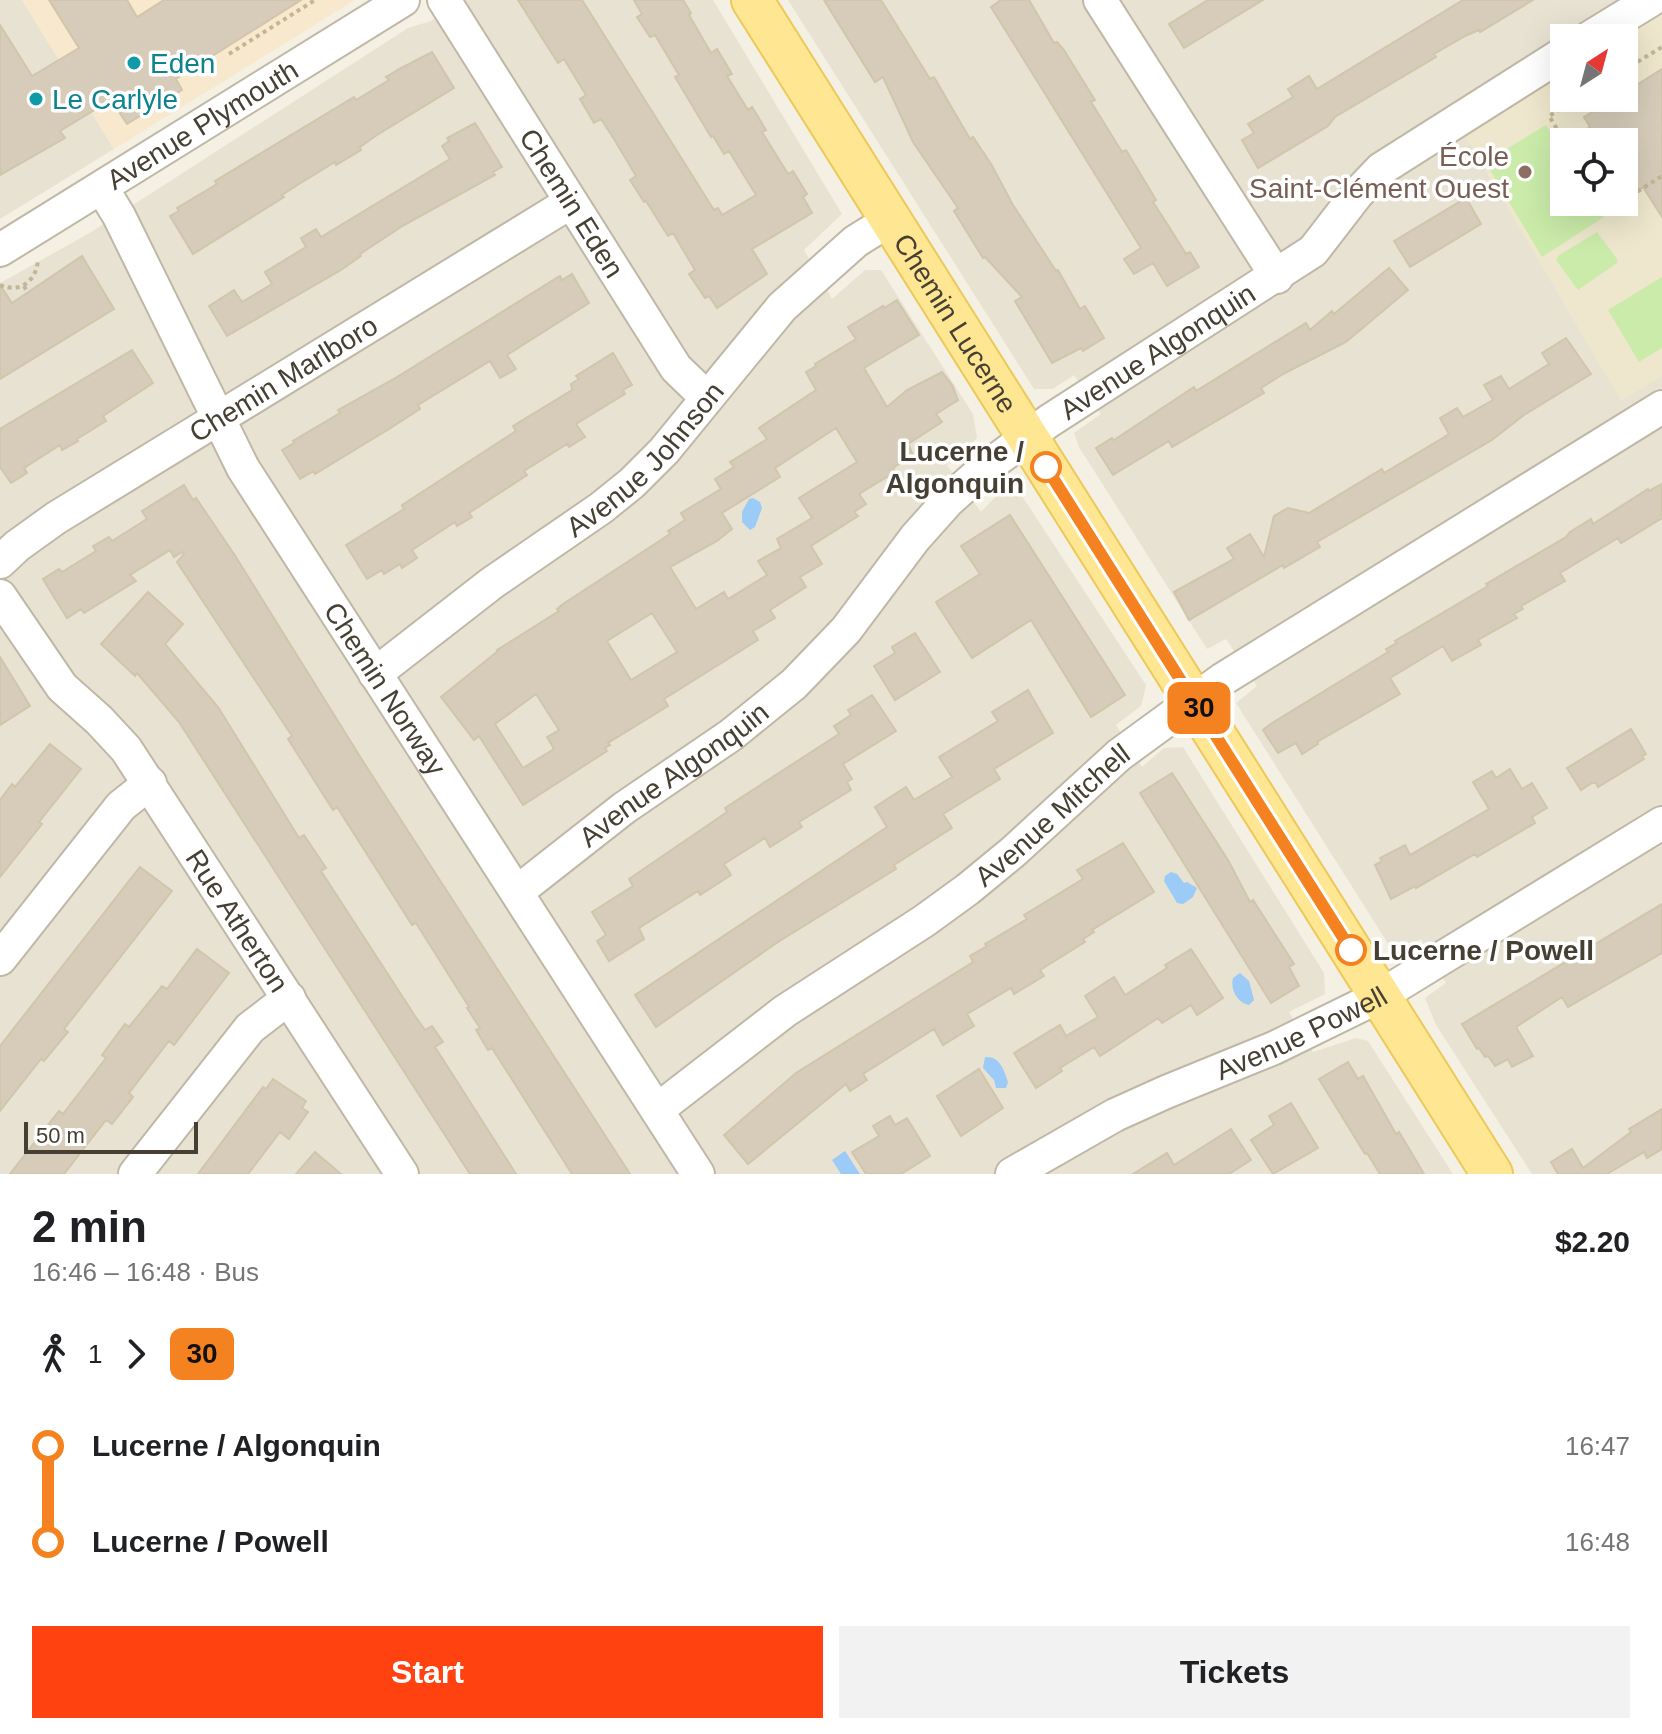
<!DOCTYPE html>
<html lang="en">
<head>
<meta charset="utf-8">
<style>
  body { margin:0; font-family:Arial,sans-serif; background:#f2f2f2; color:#202124; height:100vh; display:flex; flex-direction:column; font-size:30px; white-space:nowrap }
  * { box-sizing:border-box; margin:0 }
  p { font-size:26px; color:#757577 }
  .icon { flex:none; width:44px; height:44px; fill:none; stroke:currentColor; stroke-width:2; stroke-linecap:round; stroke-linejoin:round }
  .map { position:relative; height:1174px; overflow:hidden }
  .side { display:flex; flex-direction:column; background:#fff; flex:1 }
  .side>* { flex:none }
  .badge { padding:0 16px; border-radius:12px; font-size:28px; line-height:52px }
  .needle { width:52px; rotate:36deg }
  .controls { position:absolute; left:1550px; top:24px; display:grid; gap:16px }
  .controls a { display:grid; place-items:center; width:88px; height:88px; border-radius:0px; background:#fff; box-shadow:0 8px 32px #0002; font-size:40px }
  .scale { position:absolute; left:24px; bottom:20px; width:174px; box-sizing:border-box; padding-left:8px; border:4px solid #464034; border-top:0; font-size:22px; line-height:28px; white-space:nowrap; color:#464034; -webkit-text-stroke:6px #fff; paint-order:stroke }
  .map>.badge { position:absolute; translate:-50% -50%; box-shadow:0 0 0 4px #fff }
  .legs { display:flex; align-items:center; gap:12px; height:88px; padding:0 32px; font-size:26px }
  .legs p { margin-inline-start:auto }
  .headline { display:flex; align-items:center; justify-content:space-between; height:136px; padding:0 32px }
  h1 { font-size:44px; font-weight:600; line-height:60px }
  .action { display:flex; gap:16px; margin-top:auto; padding:16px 32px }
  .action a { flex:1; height:92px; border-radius:0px; background:#ff4210; color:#fff; font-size:32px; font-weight:600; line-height:92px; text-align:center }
  .action a+a { background:#f2f2f2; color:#202124 }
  ul { padding:0 32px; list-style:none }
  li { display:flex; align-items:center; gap:28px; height:96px; font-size:30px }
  li i { display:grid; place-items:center; width:12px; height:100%; margin:0 10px; background:currentColor }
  li i::after { content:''; width:20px; height:20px; margin:-10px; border:6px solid; border-radius:50%; background:#fff }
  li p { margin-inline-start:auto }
  li:first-child i { background:linear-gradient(#0000 50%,currentColor 0) }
  li:last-child i { background:linear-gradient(currentColor 50%,#0000 0) }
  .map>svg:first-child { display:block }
  .residential { fill:#e8e2d2; fill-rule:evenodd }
  .commercial { fill:#f8e8cd }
  .education { fill:#eee7cd; fill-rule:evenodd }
  .green { fill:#caeba9 }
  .water { fill:#9bcbf6 }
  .building { fill:#d6ccb9; stroke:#d1c5ab; stroke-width:2; fill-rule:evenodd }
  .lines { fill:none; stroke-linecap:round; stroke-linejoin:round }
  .minor-casing { stroke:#c0b8a6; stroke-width:36 }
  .major-casing { stroke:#edc959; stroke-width:44 }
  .path { stroke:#c3b696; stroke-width:4; stroke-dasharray:4 4; stroke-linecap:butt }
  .minor { stroke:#fff; stroke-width:32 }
  .major { stroke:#ffe692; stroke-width:40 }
  .line-1-casing { stroke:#fff; stroke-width:18 }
  .line-1 { stroke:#f58220; stroke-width:12 }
  .culture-dot { fill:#0f9aa8; stroke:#fff; stroke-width:3 }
  .education-dot { fill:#8d6e63; stroke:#fff; stroke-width:3 }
  .stop-1-dot { fill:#fff; stroke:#f58220; stroke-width:4 }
  .labels { text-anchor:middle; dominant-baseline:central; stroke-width:7; stroke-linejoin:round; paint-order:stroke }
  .culture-label { font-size:28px; fill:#0d838f; stroke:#fff; text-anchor:start }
  .street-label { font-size:28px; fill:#464034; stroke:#fff }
  .education-label { font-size:28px; fill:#785e54; stroke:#fff; text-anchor:end }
  .stop-label { font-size:28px; font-weight:bold; fill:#464034; stroke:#fff; text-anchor:end }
</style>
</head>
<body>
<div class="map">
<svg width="1662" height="1174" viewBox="0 0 1662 1174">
  <rect width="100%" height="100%" fill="#f4f0e4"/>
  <path class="residential" d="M0 0H22L114 149 0 219Z
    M465 0H713L842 214 804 250 832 299 865 270H881L973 414 977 438 947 465 981 512 999 493H1020L1146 685 1141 706 1116 725 1142 767 1164 748 1183 747 1324 973 1325 994 1289 1012 1313 1052 1356 1038 1368 1041 1453 1174H0V283L88 234 408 28 431 21Z
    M788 0H1662V1174H1532L1436 1025 1425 998 1446 983 1421 939 1394 953 1236 703 1257 686 1226 639 1207 649 1079 447 1074 433 1101 414 1074 375 1053 389H1034ZM1564 38H1624V98H1564ZM1564 142H1624V202H1564Z"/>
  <path class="commercial" d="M22 0H355L114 149Z"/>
  <path class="education" d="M1662 0V376L1621 401 1456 120 1564 53V98H1624V38H1589ZM1564 142H1624V202H1564Z"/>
  <path class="green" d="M1546 125 1564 153V202H1594L1604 217 1542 257 1485 162Z
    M1597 232 1617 259V263L1578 290 1556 260 1558 256Z
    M1662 277V348L1639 362 1608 310Z"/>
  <path class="water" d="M753 498 760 502 762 508 755 527 750 530 742 522V512L749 499Z
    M1171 872 1177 874 1184 883 1187 882 1197 888 1193 897 1183 904 1177 903 1164 881 1165 876Z
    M1240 973 1249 981 1254 1000 1249 1005C1237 1003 1230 989 1233 978Z
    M985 1057C1000 1056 1004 1070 1008 1082L1006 1088H996L994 1080 983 1068Z
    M845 1151 860 1174H841L832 1160Z"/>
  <path class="building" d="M49 0H127L137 17 164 0H301L176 79 182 90 127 124 111 100 60 131 65 138 0 175V25L32 76 79 48Z
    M518 0H582L714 210 718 208 722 215 756 195 729 151 724 154 713 136 711 137 675 77 679 75 655 35 650 37 637 17 642 14 634 0H683L691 13 689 15 711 53 717 49 732 74 727 76 748 110 752 107 766 130 762 132 788 174 793 171 807 194 803 197 812 213 752 249 767 274 717 308 709 296 705 298 689 274 695 270 673 233 668 236 646 201 644 202 630 180 636 176 614 139 601 119 594 123 580 99 586 95 564 59 558 63Z
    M824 0H881L930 79 934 77 970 139 973 137 991 164 1013 205 1056 271 1058 270 1080 309 1085 306 1104 338 1083 351 1081 348 1052 363 1015 301 1022 297 985 257 983 258 954 211 958 208 913 142 883 77 875 82Z
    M1001 0H1029L1054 43 1057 42 1064 50 1095 100 1091 102 1122 152 1126 150 1156 200 1153 202 1171 230 1186 254 1190 252 1199 267 1167 286 1153 263 1134 274 1124 259 1141 248 991 7Z
    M1208 0H1263L1184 48 1169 24Z
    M1463 0H1533L1480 32 1479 30 1467 35 1434 54 1436 57 1335 117 1328 126 1258 168 1242 140 1254 133 1248 124 1293 97 1288 89 1309 76 1317 89Z
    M432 52 454 88 377 135 360 147 361 150 336 165 335 162 299 184 282 195 284 197 193 254 170 216 179 211 177 208 217 184 215 181 354 97 356 100 389 80 386 77 399 69Z
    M1662 69V217L1643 187 1624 198V142H1565L1590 127 1584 117 1615 98H1624V93Z
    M475 123 502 167 493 172 495 175 404 225 360 254 361 256 341 270 227 336 209 306 234 290 242 302 272 284 265 272 306 247 301 238 316 229 321 237 450 159 442 146 449 141 447 138Z
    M1466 198 1481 224 1410 267 1394 241Z
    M82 256 114 309 0 379V285L12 303Z
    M1389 268 1408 290 1346 342 1283 374 1261 388 1264 393 1172 447 1169 441 1113 475 1096 448 1112 438 1114 440 1194 387 1196 391 1306 323 1310 330 1332 311 1334 314Z
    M572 274 589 303 507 355 516 369 500 378 490 361 418 405 420 409 389 429 315 474 314 471 300 479 282 450 294 443 293 441 340 413 338 410 397 377 560 276 562 280Z
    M897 300 919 335 864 368 887 407 907 390 942 372 952 385 958 400 936 414 942 422 908 444 913 455 893 468 895 472 859 494 866 504 854 512 858 516 811 546 822 564 800 577 806 587 770 610 775 618 753 631 758 640 664 699 668 706 608 743 610 745 605 748 607 751 523 805 479 736 474 740 441 697 498 651 497 650 559 611 557 609 563 604 670 534 668 531 685 520 681 513 721 489 715 479 734 467 730 462 767 439 759 428 816 390 806 372 816 366 815 364 856 339 848 327 883 306 884 308ZM836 428 857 462 799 498 812 518 777 539 781 548 758 561 767 575 728 599 724 592 696 609 670 567 717 541 732 529 722 513 780 477 775 468ZM652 613 677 652 631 680 607 641ZM536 694 559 730 547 737 554 749 523 768 495 724Z
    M1566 338 1591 374 1524 415 1492 440 1317 542 1320 547 1284 568 1283 565 1189 620 1174 592 1234 559 1227 548 1250 534 1264 557 1274 516 1288 508 1309 513 1382 469 1384 473 1441 439 1449 434 1440 418 1457 408 1463 417 1493 400 1484 385 1501 376 1509 389 1549 364 1542 353Z
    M132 350 153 383 103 416 106 421 77 439 78 441 62 450 60 445 24 468 27 473 11 483 0 467V429Z
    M613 353 632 385 623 390 625 394 576 424 585 437 569 447 567 444 524 471 527 475 469 513 472 517 457 526 455 522 412 550 417 558 402 568 400 564 384 574 382 570 367 579 346 545 404 509 402 505 516 431 513 426 572 390 571 384 579 379 576 376Z
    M1662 484V518L1621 543 1618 538 1560 573 1565 581 1521 606 1523 609 1514 614 1517 618 1478 640 1481 645 1452 661 1443 646 1390 678 1400 694 1317 742 1318 744 1302 754 1296 743 1278 753 1263 730 1272 723 1388 652 1386 649 1397 643 1395 641 1488 586 1486 584 1566 537 1570 532 1591 519 1593 524 1648 489 1649 491Z
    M184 485 193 500 196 498 234 554 364 763 630 1174H572L492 1048 488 1050 476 1030 480 1028 467 1008 469 1007 416 923 412 925 337 807 333 810 288 739 292 736 177 562 184 554 182 552 174 557 170 550 130 575 136 581 84 613 81 609 67 618 43 579 59 569 62 572 96 551 93 546 109 537 112 541 147 519 142 511Z
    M1010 515 1125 695 1091 717 1031 620 972 658 937 604 936 602 980 574 961 546Z
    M148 592 183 624 165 644 218 707 299 838 304 835 326 868 321 871 415 1016 425 1030 432 1026 443 1042 435 1047 516 1174H470L179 722 137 673 135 676 101 644Z
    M915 633 940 672 895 700 874 666 895 653 892 647Z
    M0 657 30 706 0 725Z
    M1028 690 1053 733 994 769 1000 779 943 814 952 828 894 865 896 869 778 942 656 1027 635 995 887 827 875 807 906 787 914 800 952 777 939 757 998 721 992 712Z
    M872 695 896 731 843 764 852 779 847 782 851 790 799 822 802 827 770 847 765 838 724 864 731 875 700 895 698 891 639 928 644 939 609 961 597 941 606 935 592 912 633 886 629 879 727 812 725 808 839 734 834 726 851 715 848 710Z
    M1631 729 1646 754 1642 756 1644 759 1598 787 1596 783H1592L1581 790 1567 768Z
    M50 744 81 769 39 822 42 824 0 877V800L12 784 15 787Z
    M1510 769 1522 789 1532 783 1547 808 1532 817 1535 823 1477 857 1475 854 1416 888 1415 886 1391 899 1375 865 1382 861 1380 858 1405 845 1410 855 1489 809 1473 782 1492 771 1496 778Z
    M1172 773 1228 860 1250 902 1253 900 1294 964 1289 967 1299 986 1271 1003 1140 793Z
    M1123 843 1154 892 1092 930 1094 932 1083 939 1085 942 1040 970 1044 976 1014 994 1011 988 967 1014 974 1026 943 1045 934 1029 863 1074 867 1080 850 1091 846 1084 748 1164 724 1135 796 1073 973 962 970 956 987 946 985 944 1027 919 1024 915 1083 879 1077 870Z
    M140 867 172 891 64 1029 68 1032 44 1061 41 1059 0 1111V1046Z
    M1662 904V953L1568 1007 1562 997 1516 1027 1533 1056 1512 1067 1508 1059 1495 1066 1488 1056 1485 1057 1479 1048 1477 1049 1462 1024Z
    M197 949 229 973 174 1045 169 1041 129 1093 133 1097 112 1124 106 1120 64 1174H10L59 1111 63 1114 106 1058 102 1055 125 1024 129 1027 162 986 167 989Z
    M1191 949 1223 998 1197 1015 1191 1005 1162 1023 1158 1018 1100 1056 1094 1047 1060 1068 1062 1071 1036 1088 1014 1053 1060 1025 1066 1036 1098 1017 1085 996 1114 977 1125 995 1167 968 1165 965Z
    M1348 1062 1358 1079 1363 1076 1396 1134 1399 1132 1424 1174H1380L1367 1153 1365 1154 1319 1079Z
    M979 1069 1003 1108 961 1136 937 1096Z
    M273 1079 306 1101 302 1108 308 1112 289 1139 280 1132 248 1174H198L263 1087 266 1089Z
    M1291 1103 1318 1148 1273 1174 1251 1140 1274 1125 1269 1116Z
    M1662 1109V1149L1647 1158 1644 1152 1607 1174H1558L1551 1162 1572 1149 1583 1168 1631 1132 1629 1129Z
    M890 1116 895 1125 907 1118 930 1156 901 1174H866L852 1152 879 1136 873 1126Z
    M1231 1129 1251 1160 1229 1174H1133L1167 1153 1174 1165Z
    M315 1152 341 1174H296Z"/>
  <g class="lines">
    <g class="minor-casing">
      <g id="minor">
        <path id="s1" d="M444 0 676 368 707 398"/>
        <path d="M1100 0 1277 277"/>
        <path d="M1589 38 1651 0"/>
        <path id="s2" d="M102 188 119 216 243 468 698 1174"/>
        <path id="s3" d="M0 250 403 0"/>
        <path id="s4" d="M0 562 17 546 56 518 571 202"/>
        <path id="s5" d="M0 596 62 687 99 720 126 749 402 1174"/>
        <path id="s6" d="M375 674 492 583 601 508 632 483 664 451 782 307 856 241 890 220"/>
        <path id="s7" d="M517 892 624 808 731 735 794 684 846 630 915 538 948 501 983 470 1049 421 1313 251 1357 194 1381 169 1564 53"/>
        <path d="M0 959 121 806 150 783"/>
        <path id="s8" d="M657 1110 785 1011 924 921 968 889 1013 852 1119 755 1223 679 1662 407"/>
        <path d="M135 1174 250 1028 289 998"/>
        <path id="s9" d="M1012 1174 1115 1115 1166 1092 1274 1048 1380 996 1662 823"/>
      </g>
    </g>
    <g class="major-casing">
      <g id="major">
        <path id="s10" d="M752 0 1492 1174"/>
      </g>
    </g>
    <path class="path" d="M229 54 315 0
      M1624 70 1662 47
      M1565 142 1549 116 1578 98
      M1624 200 1662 176
      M1601 202 1607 211 1621 202
      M0 285C21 294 37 280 38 259
      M24 286 28 293"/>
    <use href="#minor" class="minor"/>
    <use href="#major" class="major"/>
  </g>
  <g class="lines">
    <g class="line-1-casing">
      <path id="line-1" d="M1046 467 1351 950"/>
    </g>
    <use href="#line-1" class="line-1"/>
  </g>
  <g class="culture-dot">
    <circle cx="134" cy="63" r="8"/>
    <circle cx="36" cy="99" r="8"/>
  </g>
  <circle class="education-dot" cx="1525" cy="172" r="8"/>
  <g class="stop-1-dot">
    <circle cx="1046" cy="467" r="14"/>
    <circle cx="1351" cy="950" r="14"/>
  </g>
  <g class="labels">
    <g class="culture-label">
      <text x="150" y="63">Eden</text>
      <text x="52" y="99">Le Carlyle</text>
    </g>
    <g class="street-label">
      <text stroke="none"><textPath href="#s3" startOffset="238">Avenue Plymouth</textPath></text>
      <text stroke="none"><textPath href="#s1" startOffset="240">Chemin Eden</textPath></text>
      <text stroke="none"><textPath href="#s10" startOffset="382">Chemin Lucerne</textPath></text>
      <text stroke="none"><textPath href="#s7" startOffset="844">Avenue Algonquin</textPath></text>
      <text stroke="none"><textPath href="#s4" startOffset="338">Chemin Marlboro</textPath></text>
      <text stroke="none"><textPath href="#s6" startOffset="346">Avenue Johnson</textPath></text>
      <text stroke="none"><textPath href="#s2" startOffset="576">Chemin Norway</textPath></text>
      <text stroke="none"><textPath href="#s7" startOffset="196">Avenue Algonquin</textPath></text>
      <text stroke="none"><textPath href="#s8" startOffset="494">Avenue Mitchell</textPath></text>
      <text stroke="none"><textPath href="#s5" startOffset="404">Rue Atherton</textPath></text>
      <text stroke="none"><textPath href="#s9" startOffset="322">Avenue Powell</textPath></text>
    </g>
    <g class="education-label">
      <text x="1509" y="156">École<tspan x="1509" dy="32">Saint-Clément Ouest</tspan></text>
    </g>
    <g class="stop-label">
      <text x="1024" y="451">Lucerne /<tspan x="1024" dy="32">Algonquin</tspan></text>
      <text x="1373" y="950" text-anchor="start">Lucerne / Powell</text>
    </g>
  </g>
</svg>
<div class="controls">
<a><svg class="needle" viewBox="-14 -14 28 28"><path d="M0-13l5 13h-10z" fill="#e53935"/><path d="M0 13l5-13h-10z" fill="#757577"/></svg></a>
<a><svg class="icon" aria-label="locate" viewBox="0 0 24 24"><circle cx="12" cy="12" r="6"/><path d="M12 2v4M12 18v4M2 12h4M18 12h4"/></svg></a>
</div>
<div class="scale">50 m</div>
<b class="badge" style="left:1199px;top:708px;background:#f58220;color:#111">30</b>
</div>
<section class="side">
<div class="headline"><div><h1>2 min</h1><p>16:46 – 16:48 · Bus</p></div><b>$2.20</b></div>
<div class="legs"><svg class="icon" aria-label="walk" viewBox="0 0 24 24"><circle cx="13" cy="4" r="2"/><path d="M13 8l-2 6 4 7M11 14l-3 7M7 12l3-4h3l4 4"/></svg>1<svg class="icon" aria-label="forward" viewBox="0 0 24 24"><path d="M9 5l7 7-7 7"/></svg><b class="badge" style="background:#f58220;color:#111">30</b></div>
<ul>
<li><i style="color:#f58220"></i><b>Lucerne / Algonquin</b><p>16:47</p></li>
<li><i style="color:#f58220"></i><b>Lucerne / Powell</b><p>16:48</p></li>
</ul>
<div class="action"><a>Start</a><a>Tickets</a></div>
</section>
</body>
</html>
